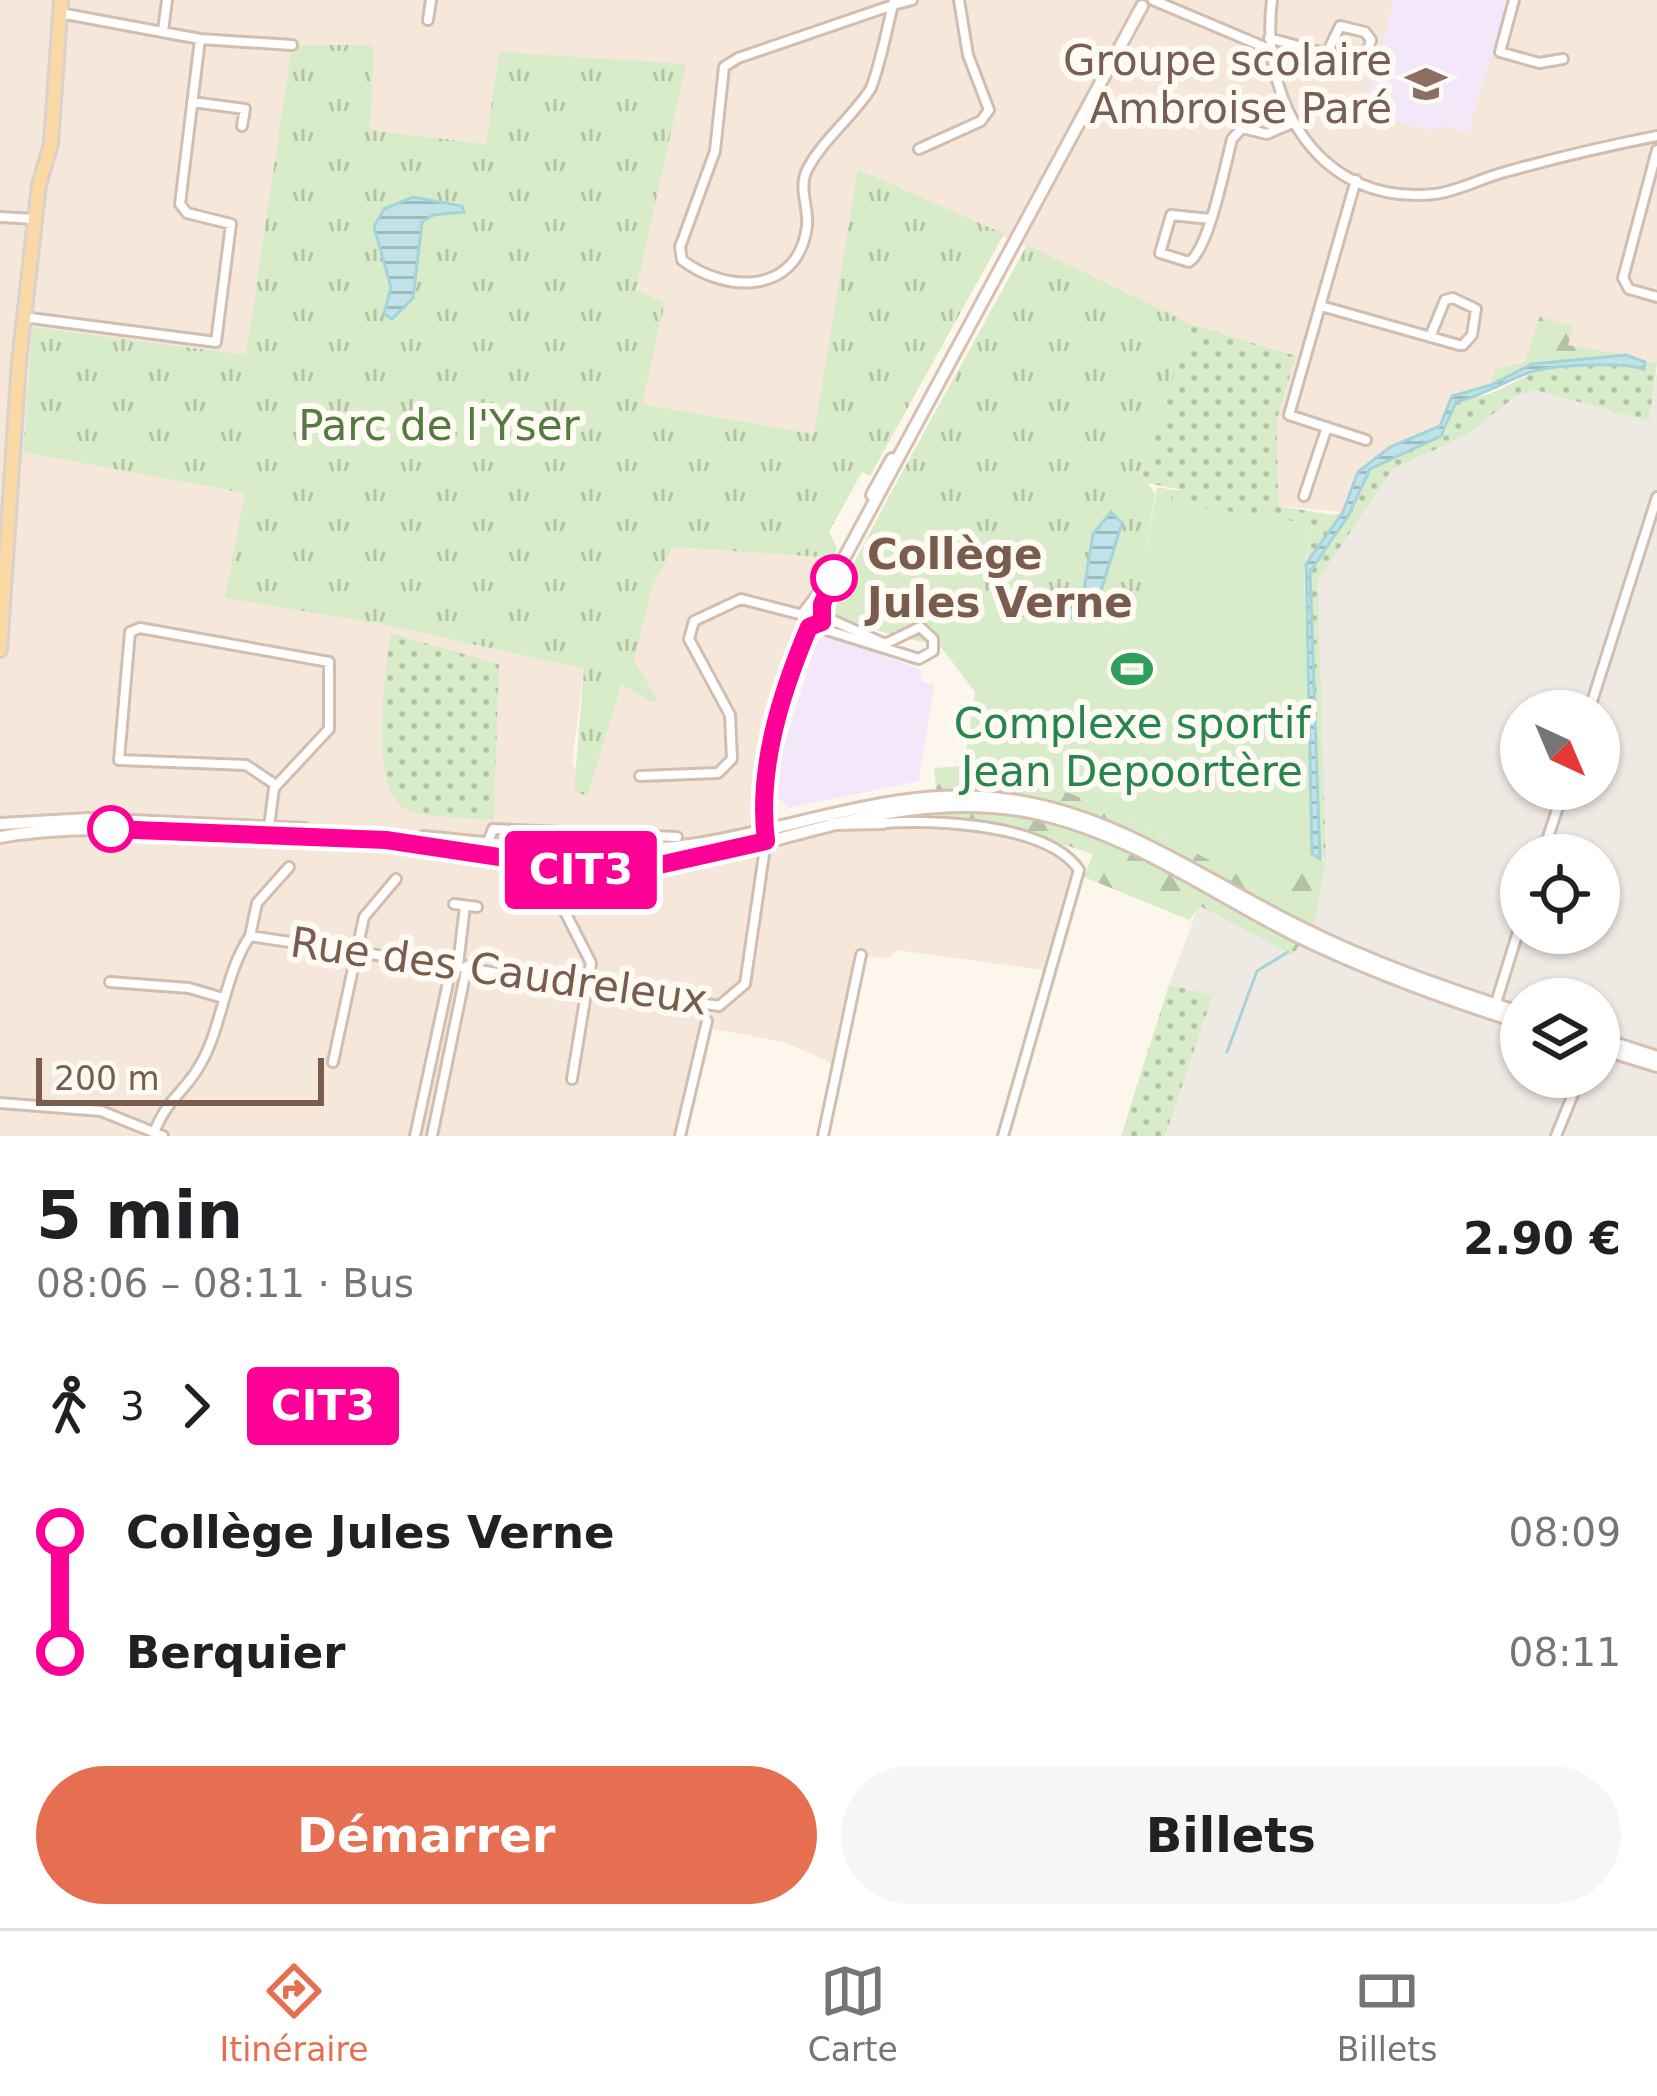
<!DOCTYPE html>
<html lang="fr">
<head>
<meta charset="utf-8">
<style>
  body { margin:0; font-family:"DejaVu Sans",sans-serif; background:#f6f6f6; color:#202124; height:100vh; display:flex; flex-direction:column; font-size:45px; white-space:nowrap }
  * { box-sizing:border-box; margin:0 }
  p { font-size:39px; color:#757577 }
  .icon { flex:none; width:66px; height:66px; fill:none; stroke:currentColor; stroke-width:2; stroke-linecap:round; stroke-linejoin:round }
  .map { position:relative; height:1136px; overflow:hidden }
  .details { display:flex; flex-direction:column; background:#fff; flex:1 }
  .details>* { flex:none }
  .badge { padding:0 24px; border-radius:9px; font-size:42px; line-height:78px }
  .needle { width:78px; rotate:136deg }
  .buttons { position:absolute; left:1500px; top:690px; display:grid; gap:24px }
  .buttons a { display:grid; place-items:center; width:120px; height:120px; border-radius:50%; background:#fff; box-shadow:0 3px 9px #0004; font-size:60px }
  .scale { position:absolute; left:36px; bottom:30px; width:288px; box-sizing:border-box; padding-left:12px; border:6px solid #7a5c4d; border-top:0; font-size:33px; line-height:42px; white-space:nowrap; color:#7a5c4d; -webkit-text-stroke:9px #fffaf3; paint-order:stroke }
  .map>.badge { position:absolute; translate:-50% -50%; box-shadow:0 0 0 6px #fff }
  .legs { display:flex; align-items:center; gap:18px; height:132px; padding:0 36px; font-size:39px }
  .legs p { margin-inline-start:auto }
  .summary { display:flex; align-items:center; justify-content:space-between; height:204px; padding:0 36px }
  h1 { font-size:66px; font-weight:600; line-height:90px }
  .button { display:flex; gap:24px; margin-top:auto; padding:24px 36px }
  .button a { flex:1; height:138px; border-radius:72px; background:#e76f51; color:#fff; font-size:48px; font-weight:600; line-height:138px; text-align:center }
  .button a+a { background:#f6f6f6; color:#202124 }
  ul { padding:0 36px; list-style:none }
  li { display:flex; align-items:center; gap:42px; height:120px; font-size:45px }
  li i { display:grid; place-items:center; width:18px; height:100%; margin:0 15px; background:currentColor }
  li i::after { content:''; width:30px; height:30px; margin:-15px; border:9px solid; border-radius:50%; background:#fff }
  li p { margin-inline-start:auto }
  li:first-child i { background:linear-gradient(#0000 50%,currentColor 0) }
  li:last-child i { background:linear-gradient(currentColor 50%,#0000 0) }
  .tabs { display:flex; justify-content:space-around; align-items:center; height:168px; border-top:3px solid #e0e0e0; background:#fff; font-size:33px; color:#757577 }
  .tabs a { display:grid; justify-items:center; gap:6px }
  .tabs .current { color:#e76f51 }
  .map>svg:first-child { display:block }
  .residential { fill:#f5e8da }
  .industrial { fill:#efe9e4; fill-rule:evenodd }
  .education { fill:#f3e8fa }
  .grass { fill:url(#grass-dots) }
  .forest { fill:url(#forest-firs) }
  .park { fill:url(#park-tufts) }
  .pitch { fill:#d8ecc9 }
  .water { fill:url(#water-rules); stroke:#a5d3da; stroke-width:3 }
  .lines { fill:none; stroke-linecap:round; stroke-linejoin:round }
  .stream { stroke:#a5d3da; stroke-width:3 }
  .street-casing { stroke:#d1beb0; stroke-width:14 }
  .secondary-casing { stroke:#d6c0b0; stroke-width:16 }
  .primary-casing { stroke:#dad1cd; stroke-width:18 }
  .street { stroke:#fff; stroke-width:8 }
  .secondary { stroke:#fff; stroke-width:10 }
  .primary { stroke:#fbd9a5; stroke-width:12 }
  .line-1-casing { stroke:#fff; stroke-width:27 }
  .line-1 { stroke:#ff0096; stroke-width:18 }
  .stop-1-dot { fill:#fff; stroke:#ff0096; stroke-width:6 }
  .labels { text-anchor:middle; dominant-baseline:central; stroke-width:12; stroke-linejoin:round; paint-order:stroke }
  .education-label { font-size:42px; fill:#785e54; stroke:#fffaf3; text-anchor:end }
  .park-label { font-size:42px; fill:#537a41; stroke:#fffaf3 }
  .stop-label { font-size:42px; font-weight:bold; fill:#7a5c4d; stroke:#fffaf3; text-anchor:start }
  .leisure-label { font-size:42px; fill:#27864d; stroke:#fffaf3 }
  .street-label { font-size:42px; fill:#7a5c4d; stroke:#fffaf3 }
</style>
</head>
<body>
<div class="map">
<svg width="1657" height="1136" viewBox="0 0 1657 1136">
  <defs>
    <pattern id="grass-dots" width="8" height="8" patternUnits="userSpaceOnUse" patternTransform="scale(3)"><rect width="8" height="8" fill="#d8ecc9"/><path d="M2 2h.1M6 6h.1" fill="none" stroke="#b4c2a5" stroke-width="1.8" stroke-linecap="round"/></pattern>
    <pattern id="forest-firs" width="22" height="20" patternUnits="userSpaceOnUse" patternTransform="scale(3)"><rect width="22" height="20" fill="#d8ecc9"/><path d="M5 1l3.5 6h-7zM16 11l3.5 6h-7z" fill="#b4c2a5"/></pattern>
    <pattern id="park-tufts" width="24" height="20" patternUnits="userSpaceOnUse" patternTransform="scale(3)"><rect width="24" height="20" fill="#d8ecc9"/><path d="M3 7l-1-3M5 7V3M7 7l1-3M15 17l-1-3M17 17v-4M19 17l1-3" fill="none" stroke="#b4c2a5"/></pattern>
    <pattern id="water-rules" width="6" height="5" patternUnits="userSpaceOnUse" patternTransform="scale(3)"><rect width="6" height="5" fill="#bfe3e8"/><path d="M0 2.5h6" fill="none" stroke="#a0bbbe"/></pattern>
  </defs>
  <rect width="100%" height="100%" fill="#fdf6ec"/>
  <path class="residential" d="M0 0H1657V364L1567 345 1496 370 1491 385 1452 396 1440 426 1390 447 1358 472 1343 512 1278 506 1277 419 1296 356 1191 324 859 169 814 434 641 404 665 303 635 291 487 144 370 130 246 356 32 327 24 451 246 493 226 598 386 625 584 669 572 761 586 796 623 684 653 703 634 661 653 585 673 547 834 558 774 731 765 829 904 807 905 821 991 827 1047 848 1077 866 1051 971 896 950 890 958 861 956 838 1066 784 1042 713 1029 687 1136H0Z"/>
  <path class="industrial" d="M1657 371V1136H1165L1213 996 1169 985 1199 905 1292 954 1316 918 1326 862 1318 580 1392 470 1466 435 1516 395 1535 389 1648 421ZM1521 711H1599V789H1521ZM1521 855H1599V933H1521ZM1521 999H1599V1077H1521Z"/>
  <path class="education" d="M1394 0H1508L1468 133 1440 125 1432 131 1364 112Z
    M830 635 921 670 922 682 934 684 919 781 788 808 777 796 781 756 817 640Z"/>
  <path class="grass" d="M1191 324 1296 356 1277 419 1278 506 1334 515 1343 512 1306 564 1312 524 1170 503 1173 490H1183L1147 483 1141 474Z
    M1623 362 1644 368 1645 362 1657 363 1649 421 1535 390 1516 396 1466 435 1392 470 1318 580 1326 862 1316 850 1310 572 1335 539 1370 469 1446 430 1456 402 1493 393 1538 370Z
    M390 633 499 664 494 820C468 817 435 819 410 811 365 796 387 671 390 633Z
    M1169 985 1213 995 1165 1136H1121Z"/>
  <path class="forest" d="M1540 316 1573 327 1568 345 1626 355 1532 364 1491 385 1495 370 1525 361Z
    M964 766C1063 779 1149 827 1236 874L1312 854 1326 862 1316 918 1293 955 1200 906 1189 920 1084 877 1093 854 1011 828 939 817 934 768Z"/>
  <path class="park" d="M292 45H374L370 130 486 144 499 52 686 64 636 290 665 303 642 404 814 434 858 169 1004 234 870 476 862 472 829 532 837 548 834 558 673 547 653 585 634 661 657 699 653 703 622 685 587 796 574 791 584 669 386 625 225 598 245 493 23 452 32 327 246 355Z
    M1027 245 1191 324 1141 474 1155 494 1135 626 1040 621 988 610 906 494 894 487Z"/>
  <path class="pitch" d="M894 487 959 513 952 556H981L988 610 1040 621 1134 626 1157 487 1173 490 1171 503 1312 524 1304 572 1312 854 1236 874C1149 827 1063 779 964 766L975 692 941 647 837 620 833 602Z"/>
  <path class="water" d="M413 197 462 206 464 212 433 215 422 222 413 298 392 319 384 314 391 287 374 227 384 209Z
    M1626 355 1645 362 1644 369C1623 362 1551 364 1528 373 1503 382 1484 395 1456 402L1441 436 1370 469 1348 516 1310 572 1320 859 1312 854 1306 564 1343 512 1358 472 1390 447 1440 426 1452 396 1491 385 1532 364Z
    M1111 512 1122 523 1095 610 1070 618 1043 611 1042 603 1082 602 1093 534Z"/>
  <g class="lines">
    <path class="stream" d="M1227 1052 1257 971 1288 952"/>
    <g class="street-casing">
      <path id="street" d="M894 0 893 5C886 32 881 62 871 88 853 117 822 140 807 170 798 188 809 208 807 226 798 296 725 293 682 260L680 247 715 151 724 67 738 58 893 5 912 0
        M1153 0 1269 49
        M1272 0C1259 101 1320 207 1435 194 1458 191 1482 178 1505 172 1555 158 1606 146 1657 136
        M1514 0 1500 52 1539 63 1563 59
        M60 13 200 39 292 45
        M428 20 431 0
        M163 31 167 0
        M1269 38 1364 64 1371 40 1365 32 1340 26 1327 53
        M192 102 245 109 242 126
        M919 149 981 121 989 110 968 55 959 0
        M1657 150 1623 278 1629 289 1657 297
        M1356 180 1289 415 1366 440
        M0 217 35 219
        M1210 219 1171 215 1160 253 1189 262C1209 249 1225 166 1232 139L1242 128 1267 134 1292 123
        M1321 306 1459 345H1463L1472 335 1476 309 1453 298 1445 300 1430 337
        M23 317 216 342 231 224 187 213 180 204 200 39
        M1304 496 1327 427
        M817 627 919 659 933 651V639L920 627 885 644 823 616
        M1589 711 1657 497
        M640 776 718 773 732 759 730 715 689 639 694 621 741 599 803 615
        M883 823C934 819 1048 824 1079 870L1003 1136
        M269 827 274 788 329 729V662L140 628 130 632 119 760 246 765 276 785
        M487 844 493 829 677 837
        M1542 855 1564 789
        M454 904 477 907
        M564 910 591 963 572 1079
        M250 936 257 903 289 867
        M458 965 465 906
        M110 982 189 988 223 998
        M1495 1006 1521 922
        M333 1062 364 917 396 879
        M0 1103 101 1111 163 1136
        M154 1133C166 1101 181 1095 197 1070 223 1030 223 976 250 936L719 1006 745 984 766 841
        M415 1136 452 964
        M432 1136 467 966
        M680 1136 707 1021
        M823 1136 861 955
        M1556 1136 1580 1077"/>
    </g>
    <g class="secondary-casing">
      <path id="secondary" d="M872 495 892 459
        M809 627 822 622 829 586 1142 6
        M809 627 804 613 821 591
        M0 824 89 819 304 829
        M832 824 883 823
        M765 833 769 753 809 627
        M0 837C78 823 156 831 235 834 296 836 356 835 416 843 492 853 563 877 640 868 778 853 898 782 1040 814 1132 835 1210 892 1293 934 1366 970 1443 998 1521 1023
        M424 837C516 846 605 859 697 844 804 827 899 784 1010 800 1118 815 1204 880 1300 927 1371 963 1446 988 1521 1013
        M1599 1038 1657 1057
        M1599 1048 1657 1066"/>
    </g>
    <g class="primary-casing">
      <path id="primary" d="M0 650 19 362 39 185 51 144 61 0"/>
    </g>
    <use href="#street" class="street"/>
    <use href="#secondary" class="secondary"/>
    <use href="#primary" class="primary"/>
  </g>
  <g class="lines">
    <g class="line-1-casing">
      <path id="line-1" d="M111 829 386 840 586 870 646 868 766 841C757 768 781 693 809 627L822 622V604L834 578"/>
    </g>
    <use href="#line-1" class="line-1"/>
  </g>
  <defs>
    <g id="school-bare" transform="scale(3.24)"><path d="M0-5L7-2L0 1L-7-2ZM-4 1L0 2.5L4 1V4Q0 6-4 4Z" fill="#8d6e63" stroke="#fffaf3" stroke-width="2.5" paint-order="stroke"/></g>
    <g id="stadium-bare" transform="scale(3.24)"><path d="M0-5a6.5 5 0 1 0 0 10a6.5 5 0 1 0 0-10ZM-3.5-1.8h7v3.6h-7Z" fill="#2e9e5b" stroke="#fffaf3" stroke-width="2.5" paint-order="stroke"/></g>
  </defs>
  <g fill-rule="evenodd">
    <use href="#school-bare" x="1426" y="84"/>
    <use href="#stadium-bare" x="1132" y="669"/>
  </g>
  <g class="stop-1-dot">
    <circle cx="834" cy="578" r="21"/>
    <circle cx="111" cy="829" r="21"/>
  </g>
  <g class="labels">
    <g class="education-label">
      <text x="1392" y="60">Groupe scolaire<tspan x="1392" dy="48">Ambroise Paré</tspan></text>
    </g>
    <g class="park-label">
      <text x="439" y="425">Parc de l'Yser</text>
    </g>
    <g class="stop-label">
      <text x="867" y="554">Collège<tspan x="867" dy="48">Jules Verne</tspan></text>
    </g>
    <g class="leisure-label">
      <text x="1132" y="723">Complexe sportif<tspan x="1132" dy="48">Jean Depoortère</tspan></text>
    </g>
    <g class="street-label">
      <text transform="translate(499 971) rotate(8)">Rue des Caudreleux</text>
    </g>
  </g>
</svg>
<div class="buttons">
<a><svg class="needle" viewBox="-14 -14 28 28"><path d="M0-13l5 13h-10z" fill="#e53935"/><path d="M0 13l5-13h-10z" fill="#757577"/></svg></a>
<a><svg class="icon" aria-label="locate" viewBox="0 0 24 24"><circle cx="12" cy="12" r="6"/><path d="M12 2v4M12 18v4M2 12h4M18 12h4"/></svg></a>
<a><svg class="icon" aria-label="layers" viewBox="0 0 24 24"><path d="M12 4l9 5-9 5-9-5zM3 14l9 5 9-5"/></svg></a>
</div>
<div class="scale">200 m</div>
<b class="badge" style="left:581px;top:870px;background:#ff0096;color:#fff">CIT3</b>
</div>
<section class="details">
<div class="summary"><div><h1>5 min</h1><p>08:06 – 08:11 · Bus</p></div><b>2.90 €</b></div>
<div class="legs"><svg class="icon" aria-label="walk" viewBox="0 0 24 24"><circle cx="13" cy="4" r="2"/><path d="M13 8l-2 6 4 7M11 14l-3 7M7 12l3-4h3l4 4"/></svg>3<svg class="icon" aria-label="forward" viewBox="0 0 24 24"><path d="M9 5l7 7-7 7"/></svg><b class="badge" style="background:#ff0096;color:#fff">CIT3</b></div>
<ul>
<li><i style="color:#ff0096"></i><b>Collège Jules Verne</b><p>08:09</p></li>
<li><i style="color:#ff0096"></i><b>Berquier</b><p>08:11</p></li>
</ul>
<div class="button"><a>Démarrer</a><a>Billets</a></div>
</section>
<nav class="tabs">
<a class="current"><svg class="icon" aria-label="directions" viewBox="0 0 24 24"><path d="M12 3l9 9-9 9-9-9zM9 14v-3h6M13 9l2 2-2 2"/></svg>Itinéraire</a>
<a><svg class="icon" aria-label="map" viewBox="0 0 24 24"><path d="M3 6l6-2 6 2 6-2v14l-6 2-6-2-6 2zM9 4v14M15 6v14"/></svg>Carte</a>
<a><svg class="icon" aria-label="tickets" viewBox="0 0 24 24"><path d="M3 7h18v10H3zM15 7v10"/></svg>Billets</a>
</nav>
</body>
</html>
